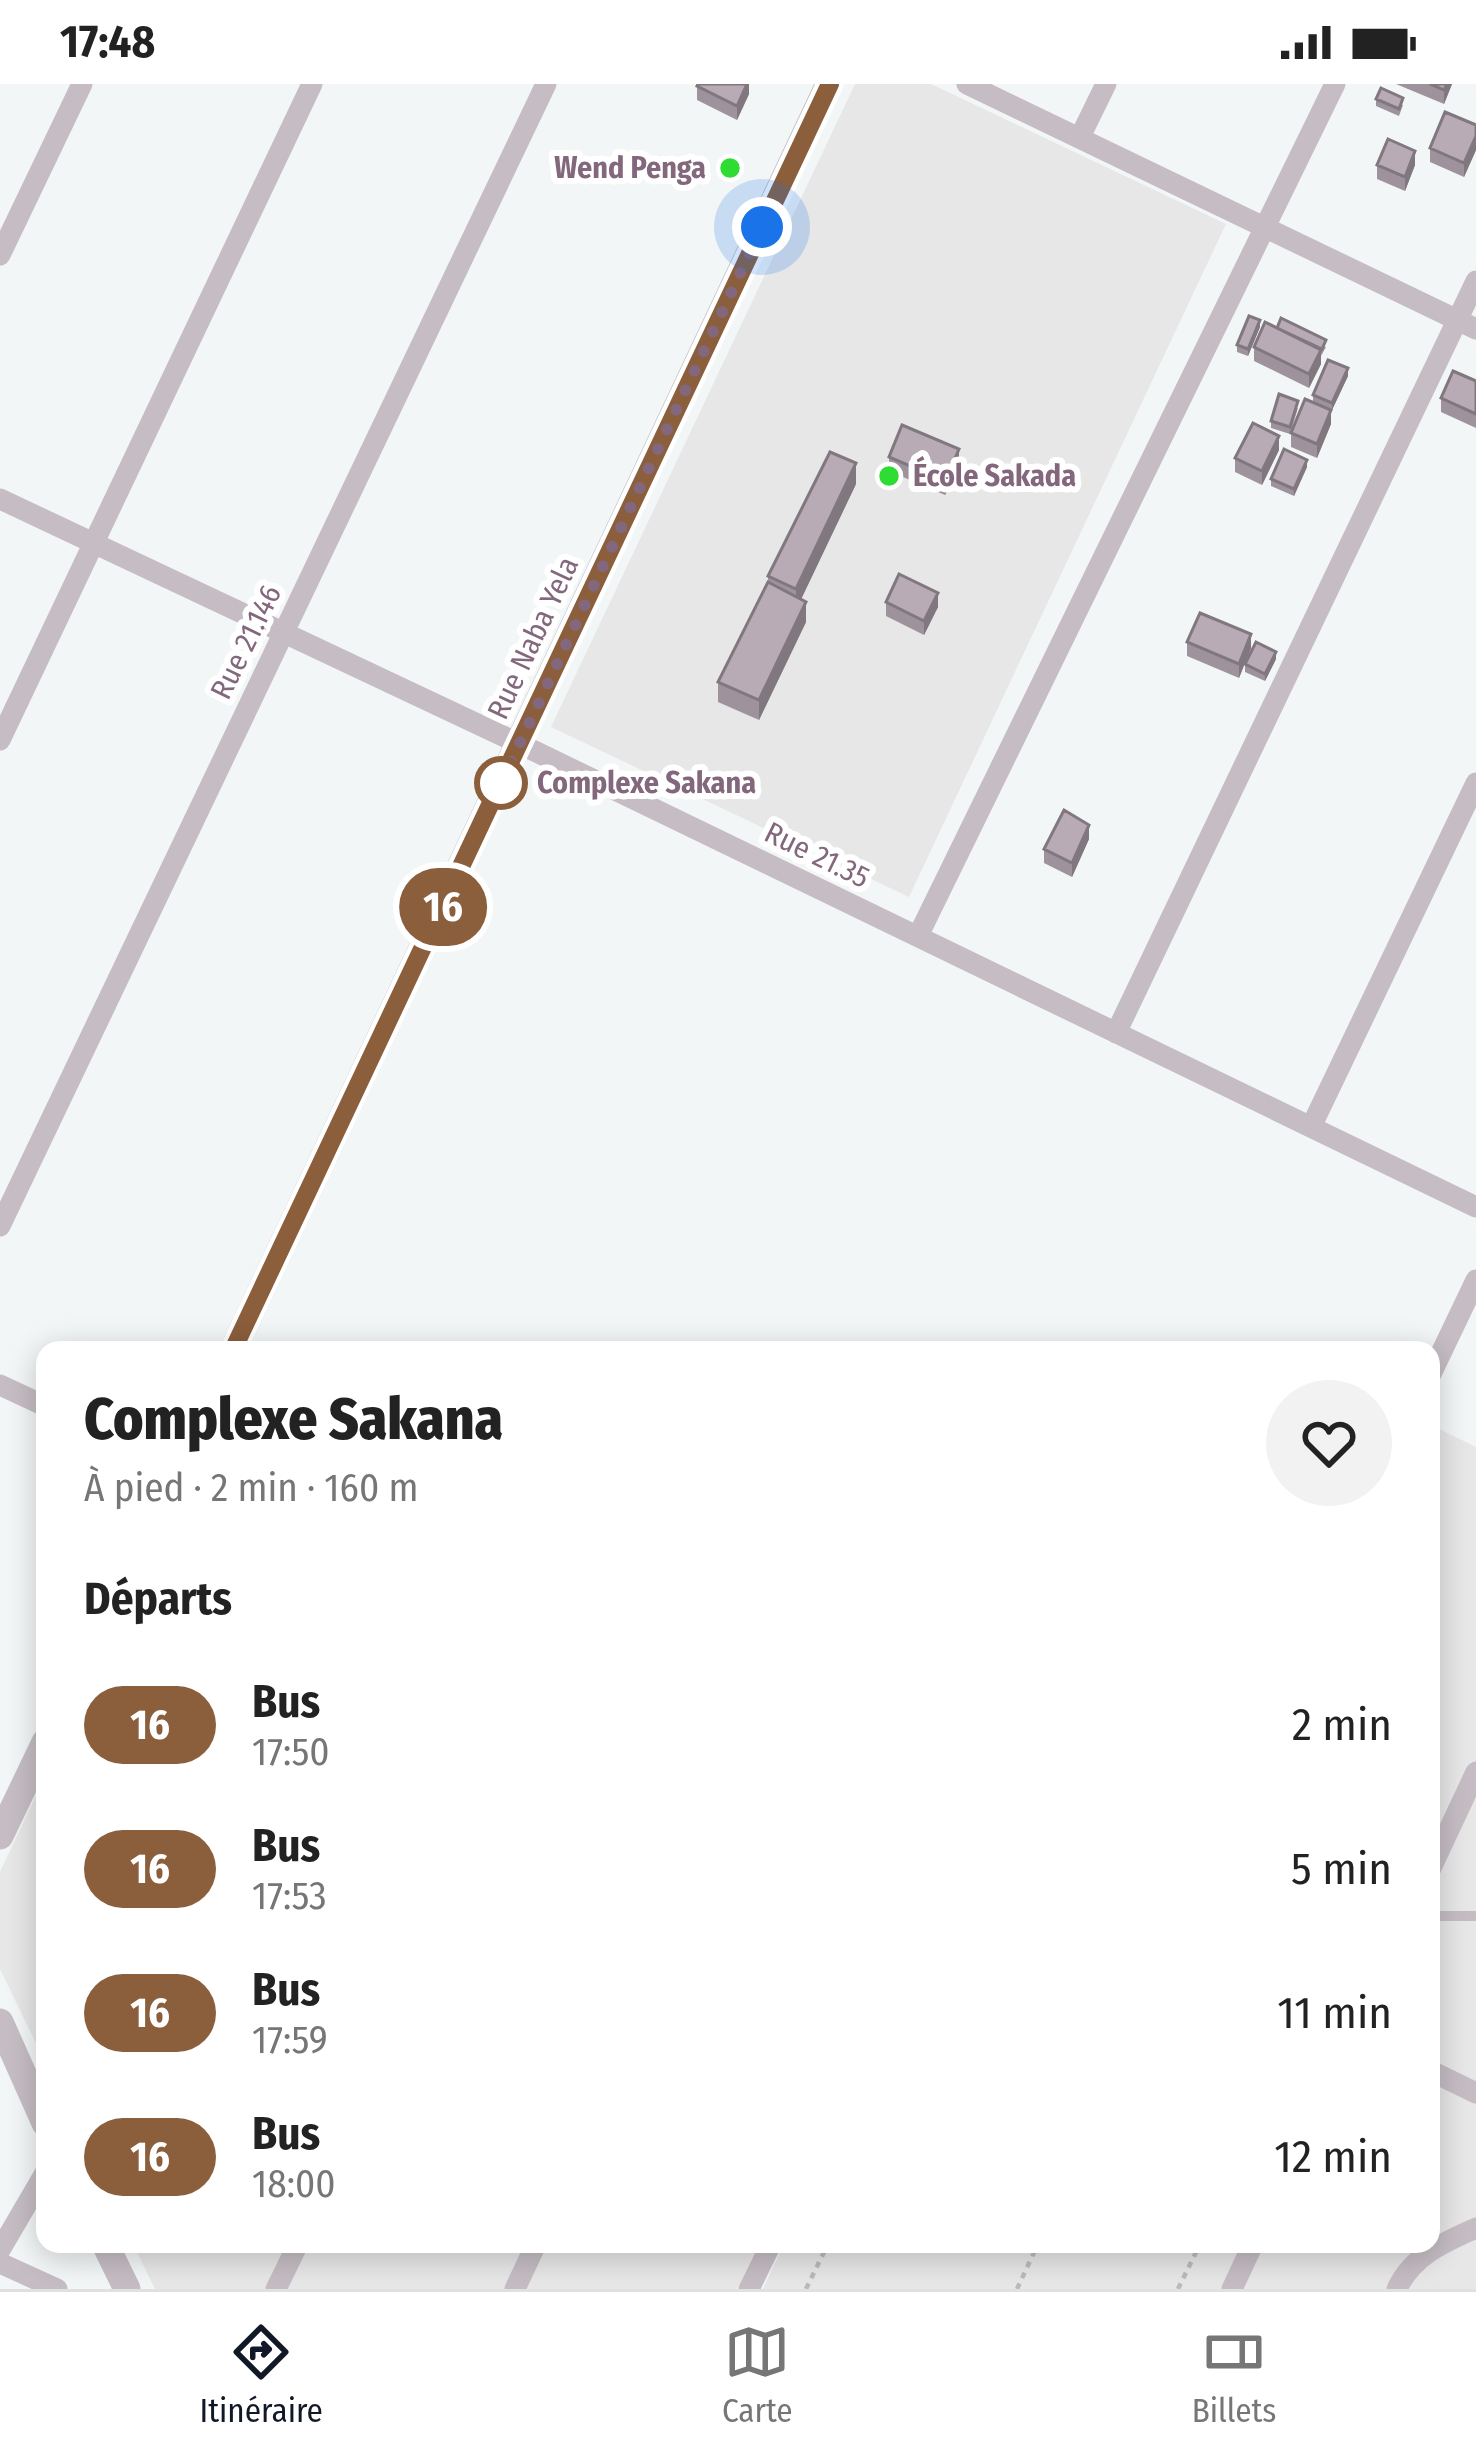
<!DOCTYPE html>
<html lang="fr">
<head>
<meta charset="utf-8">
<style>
  body { margin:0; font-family:"Fira Sans Condensed",sans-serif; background:#f2f2f2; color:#222; height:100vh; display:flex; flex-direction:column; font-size:45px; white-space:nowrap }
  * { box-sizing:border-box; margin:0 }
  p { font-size:39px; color:#767676 }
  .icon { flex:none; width:66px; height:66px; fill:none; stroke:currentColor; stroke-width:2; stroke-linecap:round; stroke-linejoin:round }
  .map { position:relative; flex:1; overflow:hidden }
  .side { position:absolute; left:36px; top:1257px; width:1404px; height:912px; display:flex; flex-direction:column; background:#fff; border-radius:24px; box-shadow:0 6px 30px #0003 }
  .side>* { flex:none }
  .badge { padding:0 24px; border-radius:39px; font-size:42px; line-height:78px }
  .you { position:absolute; width:60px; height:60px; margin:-30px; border:9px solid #fff; border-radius:50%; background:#1a73e8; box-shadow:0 0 0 18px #1a73e833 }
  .map>.badge { position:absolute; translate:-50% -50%; box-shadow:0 0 0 6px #fff }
  h2 { padding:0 48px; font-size:45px; line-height:108px }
  .round { display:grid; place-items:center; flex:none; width:126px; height:126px; border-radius:63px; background:#f2f2f2 }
  .head { display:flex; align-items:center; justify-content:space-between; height:204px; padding:0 48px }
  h1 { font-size:57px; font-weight:800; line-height:90px }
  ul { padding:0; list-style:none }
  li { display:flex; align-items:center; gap:36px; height:144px; padding:0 48px }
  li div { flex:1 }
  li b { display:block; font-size:45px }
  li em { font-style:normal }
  li .badge { min-width:132px; font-weight:700; text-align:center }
  .status { display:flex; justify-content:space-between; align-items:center; height:84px; padding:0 60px; background:#fff; direction:ltr }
  .status svg { height:33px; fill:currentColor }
  .tabs { display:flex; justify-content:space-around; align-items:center; height:168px; border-top:3px solid #e0e0e0; background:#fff; font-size:33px; color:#767676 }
  .tabs a { display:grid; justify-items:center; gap:6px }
  .tabs .active { color:#111827 }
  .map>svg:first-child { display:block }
  .built { fill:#e7e7e8 }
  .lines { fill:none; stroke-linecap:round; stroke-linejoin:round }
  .path { stroke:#bdb8bc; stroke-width:4.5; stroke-dasharray:6 6; stroke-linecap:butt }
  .service { stroke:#c5bdc3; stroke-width:10 }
  .minor { stroke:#c5bdc3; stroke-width:21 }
  .tertiary { stroke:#c5bdc3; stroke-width:27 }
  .wall { fill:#9e939d }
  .shaded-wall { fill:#81787f }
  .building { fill:#b8abb6; stroke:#81787f; stroke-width:3 }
  .line-casing { stroke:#fff; stroke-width:27 }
  .line { stroke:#8b5e3c; stroke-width:18 }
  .walk { stroke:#83677c; stroke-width:12; stroke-dasharray:0 21.6 }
  .poi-dot { fill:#2edc33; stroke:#fff; stroke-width:4.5 }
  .stop-dot { fill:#fff; stroke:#8b5e3c; stroke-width:6 }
  .labels { text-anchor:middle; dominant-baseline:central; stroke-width:12; stroke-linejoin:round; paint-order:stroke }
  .poi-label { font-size:30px; font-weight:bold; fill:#83677c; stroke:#fff; text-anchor:end }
  .street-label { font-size:30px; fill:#83677c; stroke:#fff }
  .stop-label { font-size:30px; font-weight:bold; fill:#83677c; stroke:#fff; text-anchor:start }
</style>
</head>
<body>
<div class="status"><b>17:48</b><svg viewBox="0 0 49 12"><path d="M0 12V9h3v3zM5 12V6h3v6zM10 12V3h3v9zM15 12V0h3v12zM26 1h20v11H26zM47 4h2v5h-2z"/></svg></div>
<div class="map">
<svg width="1476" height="2205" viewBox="0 0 1476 2205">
  <rect width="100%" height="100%" fill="#f3f6f6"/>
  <path class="built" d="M855 0H931L1226 140 909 813 551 643Z
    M1431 1341 1476 1363V2205H763L784 2160H1431Z
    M45 1692V1978L0 1885V1788Z
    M133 2160H759L737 2205H155Z"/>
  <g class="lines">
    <path class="path" d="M806 2205 828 2160
      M1017 2205 1038 2160
      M1178 2205 1200 2160"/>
    <path class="service" d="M1431 1832H1476"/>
    <path class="minor" d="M967 0 1476 245
      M1080 53 1106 0
      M0 171 82 0
      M0 415 520 660 1476 1123
      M0 656 312 0
      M918 852 1335 0
      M1116 949 1476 197
      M1311 1043 1476 699
      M0 1142 546 0
      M1431 1290 1476 1196
      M0 1301 45 1322
      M1431 1784 1476 1688
      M1431 1987 1476 2009
      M0 2166 45 2089
      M0 2179 57 2205
      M276 2205 298 2160
      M515 2205 536 2160
      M749 2205 771 2160
      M1232 2205 1253 2160
      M1397 2205C1412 2172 1444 2158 1476 2144"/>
    <path class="tertiary" d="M233 1266 829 0
      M0 1752 45 1658
      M0 1938 45 2039
      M105 2160 127 2205"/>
  </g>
  <path class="wall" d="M749 0V10L737 36 697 16V2Z
    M1396 0H1452L1444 20Z
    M1376 15 1403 21 1399 32 1376 22Z
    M1476 41V66L1464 93 1430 78V64Z
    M1377 81H1415L1405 107 1377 95Z
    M1260 243 1248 272 1237 268V261Z
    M1277 244 1326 263 1321 272V280L1309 304 1254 277V263Z
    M1348 292 1332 326 1313 318V311Z
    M1476 297V344L1441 328V314Z
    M1298 324 1290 350 1271 344V337Z
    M1331 340 1317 374 1291 363V349Z
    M1279 366 1262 401 1235 388V374Z
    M889 373 959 379 945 411 889 387Z
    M1307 383 1294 412 1271 402V395Z
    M856 400 801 515 806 538 759 636 718 618V598L768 498V492Z
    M886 518 938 523 924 551 886 532Z
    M1187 558 1251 564 1239 594 1187 572Z
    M1276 575 1265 597 1245 588V580Z
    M1089 755 1072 793 1044 779V765Z"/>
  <path class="shaded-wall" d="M747 0H749V10L737 36V22Z
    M1447 0H1452L1444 20V6Z
    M1476 52V66L1464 93V79Z
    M1415 67V81L1405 107V93Z
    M1260 236V243L1248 272V265Z
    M1321 266V280L1309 304V290Z
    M1348 284V292L1332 326V319Z
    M1331 326V340L1317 374V360Z
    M1279 352V366L1262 401V387Z
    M959 365V379L945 411V397Z
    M1307 376V383L1294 412V405Z
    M856 379V400L796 526V505Z
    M938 509V523L924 551V537Z
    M806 518V538L759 636V616Z
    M1251 550V564L1239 594V580Z
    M1276 568V575L1265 597V590Z
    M1089 741V755L1072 793V779Z"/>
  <path class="building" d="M698 0H747L737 22 697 2Z
    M1430 0H1447L1444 6Z
    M1381 4 1403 14 1399 25 1376 15Z
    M1445 28 1476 41V52L1464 79 1430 64Z
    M1388 55 1415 67 1405 93 1377 81Z
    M1249 232 1260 236 1248 265 1237 261Z
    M1281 234 1326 256 1322 265 1277 244Z
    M1265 238 1321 266 1309 290 1254 263Z
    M1328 276 1348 284 1332 319 1313 311Z
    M1453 287 1476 297V330L1441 314Z
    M1279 310 1298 317 1290 343 1271 337Z
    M1305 315 1331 326 1317 360 1291 349Z
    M1253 339 1279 352 1262 387 1235 374Z
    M902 341 959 365 945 397 889 373Z
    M1284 365 1307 376 1294 405 1271 395Z
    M830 368 856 379 796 505 768 492Z
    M899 490 938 509 924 537 886 518Z
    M768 498 806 518 759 616 718 598Z
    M1200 529 1251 550 1239 580 1187 558Z
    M1256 558 1276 568 1265 590 1245 580Z
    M1064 726 1089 741 1072 779 1044 765Z"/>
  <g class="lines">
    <g class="line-casing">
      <path id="line" d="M233 1266 830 0"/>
    </g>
    <use href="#line" class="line"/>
    <path class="walk" d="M501 699 497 708 762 143"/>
  </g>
  <g class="poi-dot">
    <circle cx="730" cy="84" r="12"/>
    <circle cx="889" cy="392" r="12"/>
  </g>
  <circle class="stop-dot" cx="501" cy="699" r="24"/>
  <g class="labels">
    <g class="poi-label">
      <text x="706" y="84">Wend Penga</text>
      <text x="913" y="392" text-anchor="start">École Sakada</text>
    </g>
    <g class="street-label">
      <text transform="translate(533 554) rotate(-65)">Rue Naba Yela</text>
      <text transform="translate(246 558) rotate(-64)">Rue 21.146</text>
      <text transform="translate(817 771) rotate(26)">Rue 21.35</text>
    </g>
    <g class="stop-label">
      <text x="537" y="699">Complexe Sakana</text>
    </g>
  </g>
</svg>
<div class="you" style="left:762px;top:143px"></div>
<b class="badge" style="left:443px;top:823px;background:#8b5e3c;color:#fff">16</b>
<section class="side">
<div class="head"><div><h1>Complexe Sakana</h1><p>À pied · 2 min · 160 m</p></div><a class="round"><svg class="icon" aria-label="heart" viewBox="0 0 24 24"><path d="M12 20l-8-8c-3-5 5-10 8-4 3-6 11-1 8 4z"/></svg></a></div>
<h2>Départs</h2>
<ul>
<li><span class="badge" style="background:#8b5e3c;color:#fff">16</span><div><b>Bus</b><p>17:50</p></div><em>2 min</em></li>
<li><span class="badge" style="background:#8b5e3c;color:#fff">16</span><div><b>Bus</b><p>17:53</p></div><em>5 min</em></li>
<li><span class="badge" style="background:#8b5e3c;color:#fff">16</span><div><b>Bus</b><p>17:59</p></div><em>11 min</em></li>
<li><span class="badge" style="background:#8b5e3c;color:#fff">16</span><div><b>Bus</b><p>18:00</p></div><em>12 min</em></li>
</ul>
</section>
</div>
<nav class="tabs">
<a class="active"><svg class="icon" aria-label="directions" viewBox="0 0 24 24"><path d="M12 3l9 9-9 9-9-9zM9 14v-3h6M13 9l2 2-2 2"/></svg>Itinéraire</a>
<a><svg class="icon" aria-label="map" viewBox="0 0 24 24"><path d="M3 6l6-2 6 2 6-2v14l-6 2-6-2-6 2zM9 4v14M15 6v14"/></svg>Carte</a>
<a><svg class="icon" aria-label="tickets" viewBox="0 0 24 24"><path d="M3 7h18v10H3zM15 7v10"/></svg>Billets</a>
</nav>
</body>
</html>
